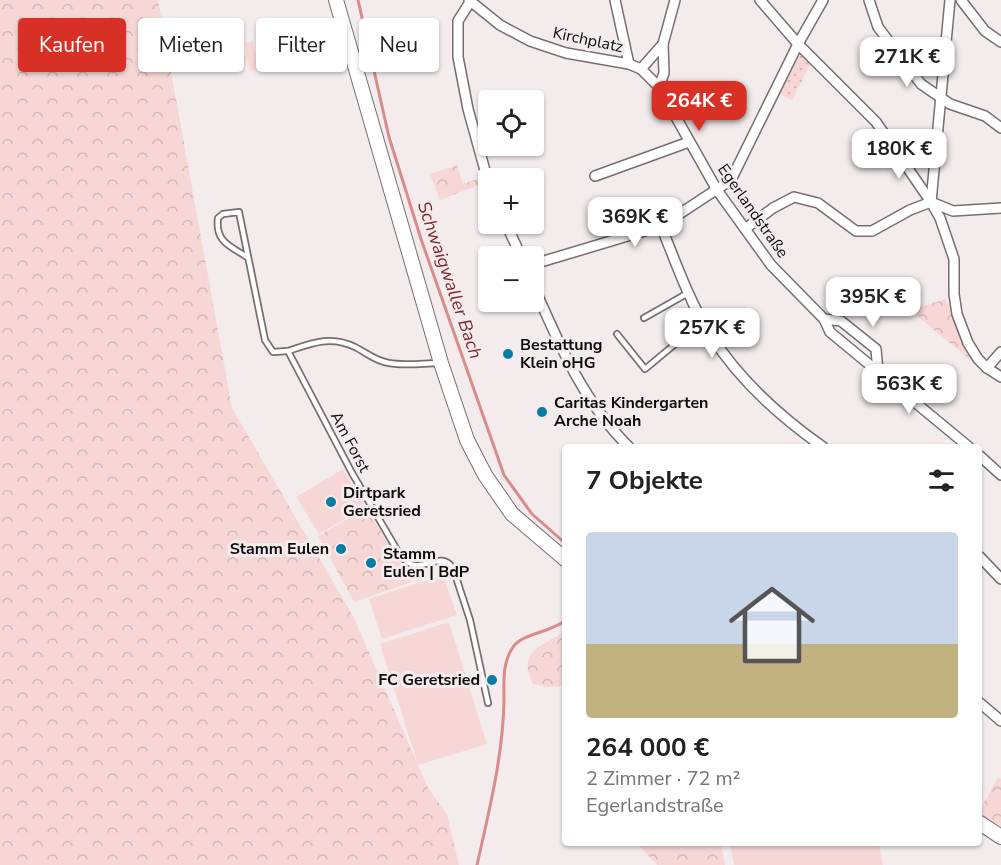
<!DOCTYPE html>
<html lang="de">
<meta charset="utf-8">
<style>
:root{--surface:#fff;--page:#f6f6f6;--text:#222;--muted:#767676;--line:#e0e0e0;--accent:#d93025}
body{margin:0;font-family:"Nunito Sans",sans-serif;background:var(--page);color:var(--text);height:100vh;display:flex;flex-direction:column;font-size:22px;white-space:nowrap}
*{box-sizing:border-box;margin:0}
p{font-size:20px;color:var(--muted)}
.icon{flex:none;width:33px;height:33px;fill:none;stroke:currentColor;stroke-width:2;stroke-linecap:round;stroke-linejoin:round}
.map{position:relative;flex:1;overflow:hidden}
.drawer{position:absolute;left:562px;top:444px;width:420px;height:402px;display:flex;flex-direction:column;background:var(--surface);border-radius:6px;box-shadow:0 2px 4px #0004}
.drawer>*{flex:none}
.banner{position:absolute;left:18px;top:18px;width:454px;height:54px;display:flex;gap:12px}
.fabs{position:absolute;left:478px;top:90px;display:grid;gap:12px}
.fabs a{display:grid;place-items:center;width:66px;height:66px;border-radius:6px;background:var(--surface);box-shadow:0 2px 4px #0004;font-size:30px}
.price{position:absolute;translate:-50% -51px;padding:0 14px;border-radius:12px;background:#fff;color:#222;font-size:20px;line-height:39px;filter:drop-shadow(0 2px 3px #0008)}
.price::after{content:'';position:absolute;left:50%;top:36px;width:18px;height:14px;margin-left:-9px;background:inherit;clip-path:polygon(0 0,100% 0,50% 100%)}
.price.active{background:var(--accent);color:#fff}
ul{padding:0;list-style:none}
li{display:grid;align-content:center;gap:12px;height:318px;padding:0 24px}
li+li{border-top:2px solid var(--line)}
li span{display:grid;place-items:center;height:186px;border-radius:6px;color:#555}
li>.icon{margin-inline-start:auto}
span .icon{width:108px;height:108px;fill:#fffc;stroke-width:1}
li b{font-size:26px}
h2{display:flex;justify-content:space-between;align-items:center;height:72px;padding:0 24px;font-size:26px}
.tag{padding:0 21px;border-radius:6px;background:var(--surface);box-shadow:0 2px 4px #0004;font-size:21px;line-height:54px}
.tag.active{background:var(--accent);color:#fff}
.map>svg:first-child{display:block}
</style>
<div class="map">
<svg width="1001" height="865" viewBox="0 0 1001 865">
<defs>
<pattern id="grass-dots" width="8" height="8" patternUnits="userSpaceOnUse" patternTransform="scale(1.5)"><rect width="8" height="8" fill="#f7d7d6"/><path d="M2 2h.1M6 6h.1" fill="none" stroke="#d3b7b6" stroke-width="1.8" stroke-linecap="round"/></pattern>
<pattern id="forest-crowns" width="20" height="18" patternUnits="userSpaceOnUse" patternTransform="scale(1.5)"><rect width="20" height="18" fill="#f7d7d6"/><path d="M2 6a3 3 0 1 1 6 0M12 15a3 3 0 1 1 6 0" fill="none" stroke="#d3b7b6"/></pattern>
</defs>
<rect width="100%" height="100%" fill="#f4ecec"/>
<path fill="url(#grass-dots)" d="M800 55 812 61 792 100 780 94Z"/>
<g fill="url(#forest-crowns)">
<path d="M0 0H158L232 408 354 618 428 788 447 814 459 865H0Z"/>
<path d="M457 165 463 184 477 179 479 185 440 200 430 174Z"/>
<path d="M946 299 974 363 910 310Z"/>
<path d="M366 508 412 582 354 602 318 536Z"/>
<path d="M565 631V686L548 687 533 684C516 648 544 647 565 631Z"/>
<path d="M998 777 1001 779V830L980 815V810Z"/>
<path d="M638 843H721L725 865H657L640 847Z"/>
</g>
<g fill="#f7d7d6">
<path d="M253 41 258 69 250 71 245 43Z"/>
<circle cx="233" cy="59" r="13"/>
<path d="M343 469 365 507 319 534 296 497Z"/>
<path d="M443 575 457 615 382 639 369 599Z"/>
<path d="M449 622 487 744 418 765 380 644Z"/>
<path d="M730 843H879L883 865H734Z"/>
</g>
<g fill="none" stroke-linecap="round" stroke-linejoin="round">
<g stroke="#d88c8c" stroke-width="3">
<path d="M358 0 389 137 421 239 504 475 532 514 566 544"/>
<path d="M477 865C489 811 503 756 504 701 504 682 502 663 513 647 523 633 550 633 566 620"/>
</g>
<defs>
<g id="lane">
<path d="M247 257C230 246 215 242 218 218L223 214 239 212 265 340 273 352 288 351 352 473 400 555C420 581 438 547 453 568L470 620 488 703"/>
<path d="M644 318 688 293"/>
<path d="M617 334 645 369 703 321"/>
<path d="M288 351C312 343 331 335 355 347 367 353 375 361 389 363 405 366 424 363 440 363"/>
</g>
<g id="street">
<path d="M469 0 500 25 530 41 566 53 629 64 641 69 659 87 717 190 771 265 824 319 830 332 969 447"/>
<path d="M615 0 629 64"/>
<path d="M760 0 798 44 876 122 931 202 940 218 954 259V294L957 314 968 343 978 359 987 368 1001 377"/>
<path d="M869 0 878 27 921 84 950 104 985 116 1001 128"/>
<path d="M961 0 985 31 1001 42"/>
<path d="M470 2 458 21V57L468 109 489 185"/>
<path d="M641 69 663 44"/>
<path d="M659 87 664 73 663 44 675 0"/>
<path d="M595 176 689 142"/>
<path d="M931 202 953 211 1001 208"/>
<path d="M506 224 521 256"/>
<path d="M661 226C676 263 689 301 710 334 739 380 779 416 823 447"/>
<path d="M745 229 773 208 794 197 818 203 856 231H872L910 210 931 202 950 0"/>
<path d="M534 264 661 226 731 180 798 44 823 0"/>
<path d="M534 287C559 344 584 403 629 447"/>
<path d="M824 319 841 321 876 349 878 372"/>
<path d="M987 368 1001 352"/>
<path d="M980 456 1001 475"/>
<path d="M980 557 1001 579"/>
<path d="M980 703 1001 721"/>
</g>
<g id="primary">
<path d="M336 0 441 363 467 440 485 475 512 514 566 560"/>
<path d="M980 823 1001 837"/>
</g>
</defs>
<use href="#lane" stroke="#766f6f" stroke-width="8"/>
<use href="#street" stroke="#766f6f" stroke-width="12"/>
<use href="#primary" stroke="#766f6f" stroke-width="16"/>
<use href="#lane" stroke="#fff" stroke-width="4.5"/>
<use href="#street" stroke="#fff" stroke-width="9"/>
<use href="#primary" stroke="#fff" stroke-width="14"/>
</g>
<g fill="#067ca4" stroke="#f4ecec" stroke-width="2">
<circle cx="508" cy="354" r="6"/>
<circle cx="542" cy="412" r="6"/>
<circle cx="331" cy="502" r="6"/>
<circle cx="341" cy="549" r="6"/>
<circle cx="371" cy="563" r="6"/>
<circle cx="492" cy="680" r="6"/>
</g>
<g text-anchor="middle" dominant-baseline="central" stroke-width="6" stroke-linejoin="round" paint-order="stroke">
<g font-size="16" fill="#0e0b0b" stroke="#f4ecec">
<text transform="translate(588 40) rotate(12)">Kirchplatz</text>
<text transform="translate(753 211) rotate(55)">Egerlandstraße</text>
<text transform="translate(350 442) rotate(62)">Am Forst</text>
</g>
<g font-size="16" font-weight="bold" fill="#0e0b0b" stroke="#f4ecec" text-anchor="start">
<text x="520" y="345">Bestattung<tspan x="520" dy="18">Klein oHG</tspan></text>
<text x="554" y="403">Caritas Kindergarten<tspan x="554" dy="18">Arche Noah</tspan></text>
<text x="343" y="493">Dirtpark<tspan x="343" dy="18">Geretsried</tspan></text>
<text x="329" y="549" text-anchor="end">Stamm Eulen</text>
<text x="383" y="554">Stamm<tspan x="383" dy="18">Eulen | BdP</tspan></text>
<text x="480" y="680" text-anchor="end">FC Geretsried</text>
</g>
<g font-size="18" font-style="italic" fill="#7f252c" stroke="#f4ecec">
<text transform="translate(450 280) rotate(71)">Schwaigwaller Bach</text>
</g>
</g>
</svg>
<div class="fabs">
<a><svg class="icon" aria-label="locate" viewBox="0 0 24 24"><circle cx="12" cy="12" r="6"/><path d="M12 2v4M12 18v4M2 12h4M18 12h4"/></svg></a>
<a>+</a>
<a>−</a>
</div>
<b class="price" style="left:907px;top:88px">271K €</b>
<b class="price active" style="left:699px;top:132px">264K €</b>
<b class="price" style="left:899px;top:180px">180K €</b>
<b class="price" style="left:635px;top:248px">369K €</b>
<b class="price" style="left:873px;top:328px">395K €</b>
<b class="price" style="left:712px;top:359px">257K €</b>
<b class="price" style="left:909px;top:415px">563K €</b>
<div class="banner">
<a class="tag active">Kaufen</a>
<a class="tag">Mieten</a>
<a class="tag">Filter</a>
<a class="tag">Neu</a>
</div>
<section class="drawer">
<h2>7 Objekte<svg class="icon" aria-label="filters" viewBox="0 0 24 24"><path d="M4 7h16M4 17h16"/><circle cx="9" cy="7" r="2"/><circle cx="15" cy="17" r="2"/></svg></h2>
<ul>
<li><span style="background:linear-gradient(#c9d6e8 60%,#c2b280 0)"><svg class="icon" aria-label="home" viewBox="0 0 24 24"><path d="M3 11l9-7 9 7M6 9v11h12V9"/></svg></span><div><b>264 000 €</b><p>2 Zimmer · 72 m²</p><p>Egerlandstraße</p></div></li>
</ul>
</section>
</div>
